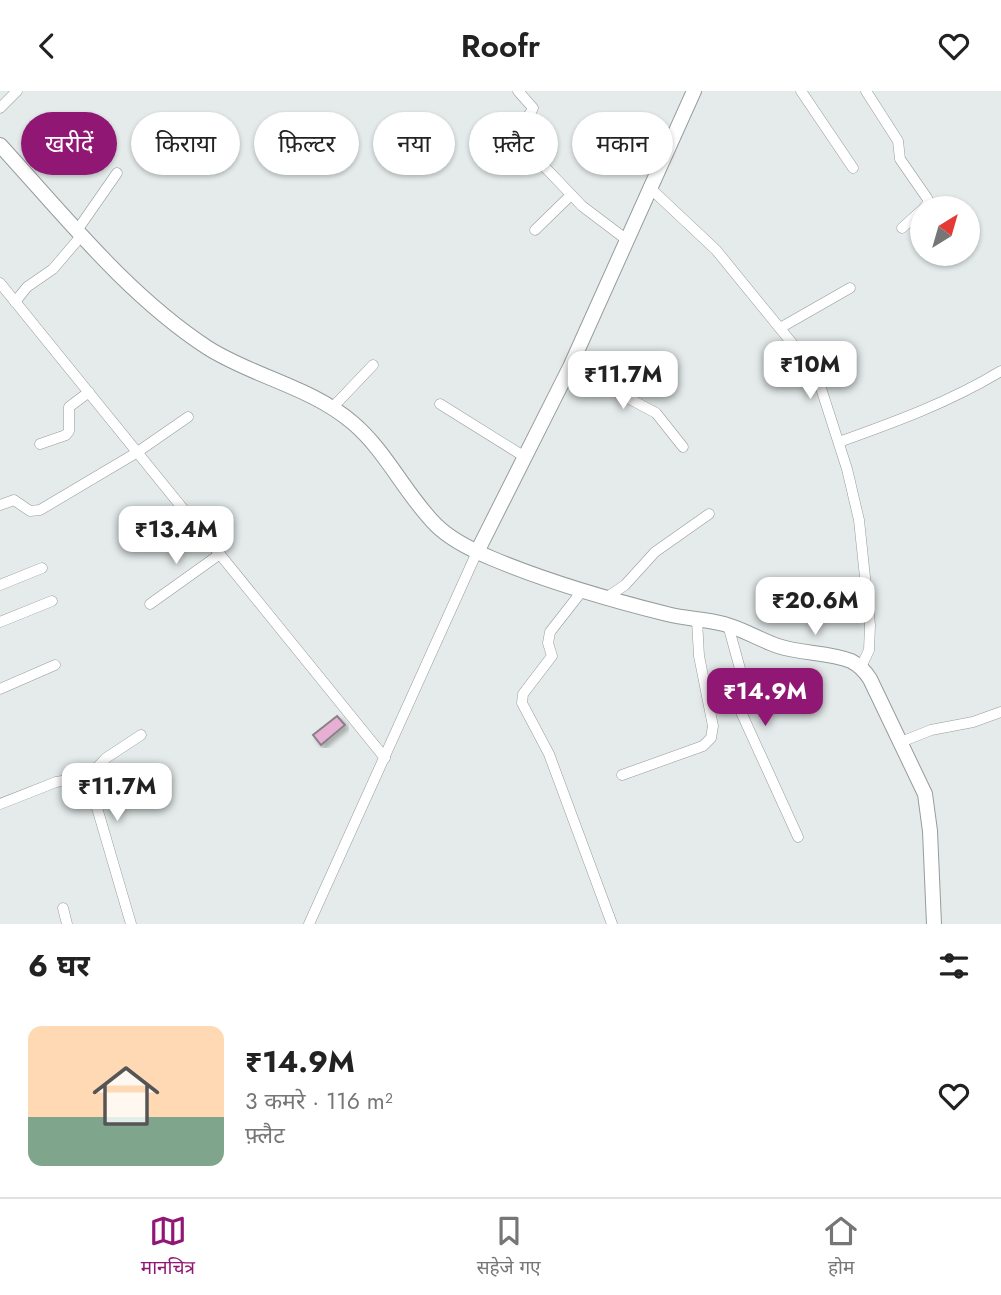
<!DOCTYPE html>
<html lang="hi">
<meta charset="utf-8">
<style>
:root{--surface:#fff;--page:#f2f2f2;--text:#222;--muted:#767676;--line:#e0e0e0;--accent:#911774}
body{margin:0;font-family:Jost,"Noto Sans Devanagari",sans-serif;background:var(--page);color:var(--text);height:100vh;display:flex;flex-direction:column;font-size:26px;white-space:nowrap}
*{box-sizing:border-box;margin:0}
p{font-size:23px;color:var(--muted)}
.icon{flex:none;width:38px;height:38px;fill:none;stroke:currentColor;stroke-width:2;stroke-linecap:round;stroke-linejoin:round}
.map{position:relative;height:833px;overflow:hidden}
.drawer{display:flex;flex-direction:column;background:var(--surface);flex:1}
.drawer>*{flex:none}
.banner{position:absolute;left:21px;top:21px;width:959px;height:63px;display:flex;gap:14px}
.needle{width:46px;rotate:37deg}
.fabs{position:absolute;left:910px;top:105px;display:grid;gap:14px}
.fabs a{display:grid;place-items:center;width:70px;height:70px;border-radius:50%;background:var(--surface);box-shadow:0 2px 5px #0004;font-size:35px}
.price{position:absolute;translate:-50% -60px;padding:0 16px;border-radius:14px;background:#fff;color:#222;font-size:23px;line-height:46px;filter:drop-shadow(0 2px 4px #0008)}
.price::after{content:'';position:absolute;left:50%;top:42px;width:21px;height:16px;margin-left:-10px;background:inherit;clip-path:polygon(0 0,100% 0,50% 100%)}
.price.selected{background:var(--accent);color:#fff}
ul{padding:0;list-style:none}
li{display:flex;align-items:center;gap:21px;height:175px;padding:0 28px}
li span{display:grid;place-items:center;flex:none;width:196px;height:140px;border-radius:14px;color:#555}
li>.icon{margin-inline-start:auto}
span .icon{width:84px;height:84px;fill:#fffc;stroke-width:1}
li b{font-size:30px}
h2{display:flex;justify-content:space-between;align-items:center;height:84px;padding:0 28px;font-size:30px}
.tag{padding:0 24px;border-radius:32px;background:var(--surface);box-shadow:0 2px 5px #0004;font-size:24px;line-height:63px}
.tag.selected{background:var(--accent);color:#fff}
header{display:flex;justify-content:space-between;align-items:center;height:91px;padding:0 28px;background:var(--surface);font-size:32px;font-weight:600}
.dock{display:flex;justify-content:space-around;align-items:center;height:98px;border-top:2px solid var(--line);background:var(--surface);font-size:19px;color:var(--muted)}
.dock a{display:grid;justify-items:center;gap:4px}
.dock .selected{color:var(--accent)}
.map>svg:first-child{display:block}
</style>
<header><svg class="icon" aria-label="back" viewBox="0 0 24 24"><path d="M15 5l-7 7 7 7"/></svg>Roofr<svg class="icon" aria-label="heart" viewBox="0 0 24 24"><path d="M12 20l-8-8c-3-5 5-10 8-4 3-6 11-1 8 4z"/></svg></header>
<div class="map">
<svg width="1001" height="833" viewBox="0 0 1001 833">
<defs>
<filter id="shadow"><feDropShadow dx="3.5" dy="3.5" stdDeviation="2" flood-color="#0004"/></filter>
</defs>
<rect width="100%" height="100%" fill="#e4ebea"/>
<path fill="#e7afd3" stroke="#878285" stroke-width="2" filter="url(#shadow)" d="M337 625 345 634 321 654 313 644Z"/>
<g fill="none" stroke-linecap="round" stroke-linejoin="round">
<defs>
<g id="street">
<path d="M518 0 533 17C528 30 512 35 519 49L582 115 627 149"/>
<path d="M801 0 853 77"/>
<path d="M866 0 898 50 900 68 927 107 929 111 924 117"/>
<path d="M0 17 17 0"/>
<path d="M649 96 716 159 800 262 819 291 847 378 859 429 870 534 869 559 861 576"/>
<path d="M902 137 922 119"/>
<path d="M78 138 117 82"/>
<path d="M535 139 571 104"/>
<path d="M0 192 385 667"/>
<path d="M15 211 27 196 53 178 82 144"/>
<path d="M780 237 850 197"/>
<path d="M570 276 656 322 683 356"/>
<path d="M440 313 525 366"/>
<path d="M333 316 373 274"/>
<path d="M839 351C895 331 950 311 1001 280"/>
<path d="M40 353 66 344 69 340V316L89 301"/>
<path d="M0 414 14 409 30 420 40 419 136 362 188 326"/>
<path d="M0 494 42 477"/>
<path d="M582 500 550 541 548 552 552 565 523 603 522 612 549 663 612 833"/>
<path d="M606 507 625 494 655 461 709 423"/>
<path d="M150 513 220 463"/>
<path d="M0 531 52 510"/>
<path d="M728 534 748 607 741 616V621L798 746"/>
<path d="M0 598 55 574"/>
<path d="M901 651 931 639 973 631 1001 621"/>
<path d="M622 684 703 655 711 647 713 635 699 565 697 529"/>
<path d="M0 713 56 691 88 686"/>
<path d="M63 817 67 833"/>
<path d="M131 833 88 686 106 667 141 644"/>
<path d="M309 833 477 461"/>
</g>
<g id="secondary">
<path d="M0 54C65 125 127 204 208 257 254 286 311 296 353 332 387 361 405 403 436 434 451 449 472 459 491 467 548 491 607 508 667 523 686 528 706 528 724 533 743 538 760 549 778 555 802 563 828 561 851 570 859 574 865 580 870 588L925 703 930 740 934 833"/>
<path d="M477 461 570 276 694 0"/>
</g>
</defs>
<use href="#street" stroke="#959c9b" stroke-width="11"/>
<use href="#secondary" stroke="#959c9b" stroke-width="16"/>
<use href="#street" stroke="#fff" stroke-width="10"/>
<use href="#secondary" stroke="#fff" stroke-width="14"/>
</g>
</svg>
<div class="fabs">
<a><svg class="needle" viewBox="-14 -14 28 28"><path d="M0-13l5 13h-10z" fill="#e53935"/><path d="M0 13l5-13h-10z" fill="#767676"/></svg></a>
</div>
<b class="price" style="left:810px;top:310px">₹10M</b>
<b class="price" style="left:623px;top:320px">₹11.7M</b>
<b class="price" style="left:176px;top:475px">₹13.4M</b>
<b class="price" style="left:815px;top:546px">₹20.6M</b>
<b class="price selected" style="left:765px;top:637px">₹14.9M</b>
<b class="price" style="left:117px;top:732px">₹11.7M</b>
<div class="banner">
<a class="tag selected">खरीदें</a>
<a class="tag">किराया</a>
<a class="tag">फ़िल्टर</a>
<a class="tag">नया</a>
<a class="tag">फ़्लैट</a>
<a class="tag">मकान</a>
</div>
</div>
<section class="drawer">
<h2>6 घर<svg class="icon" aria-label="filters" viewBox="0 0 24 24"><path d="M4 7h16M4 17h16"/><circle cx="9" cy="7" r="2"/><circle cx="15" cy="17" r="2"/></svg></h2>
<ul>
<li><span style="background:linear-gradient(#ffd9b3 65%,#7fa58c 0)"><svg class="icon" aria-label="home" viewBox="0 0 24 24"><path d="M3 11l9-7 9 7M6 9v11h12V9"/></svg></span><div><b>₹14.9M</b><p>3 कमरे · 116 m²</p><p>फ़्लैट</p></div><svg class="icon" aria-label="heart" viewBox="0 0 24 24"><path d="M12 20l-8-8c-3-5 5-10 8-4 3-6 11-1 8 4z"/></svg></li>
</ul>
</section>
<nav class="dock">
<a class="selected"><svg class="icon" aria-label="map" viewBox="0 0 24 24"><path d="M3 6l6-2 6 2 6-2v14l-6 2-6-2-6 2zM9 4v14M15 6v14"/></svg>मानचित्र</a>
<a><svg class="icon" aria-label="saved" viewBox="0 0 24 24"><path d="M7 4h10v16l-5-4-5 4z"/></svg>सहेजे गए</a>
<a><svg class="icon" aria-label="home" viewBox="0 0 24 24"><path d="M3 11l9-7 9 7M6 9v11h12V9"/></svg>होम</a>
</nav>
